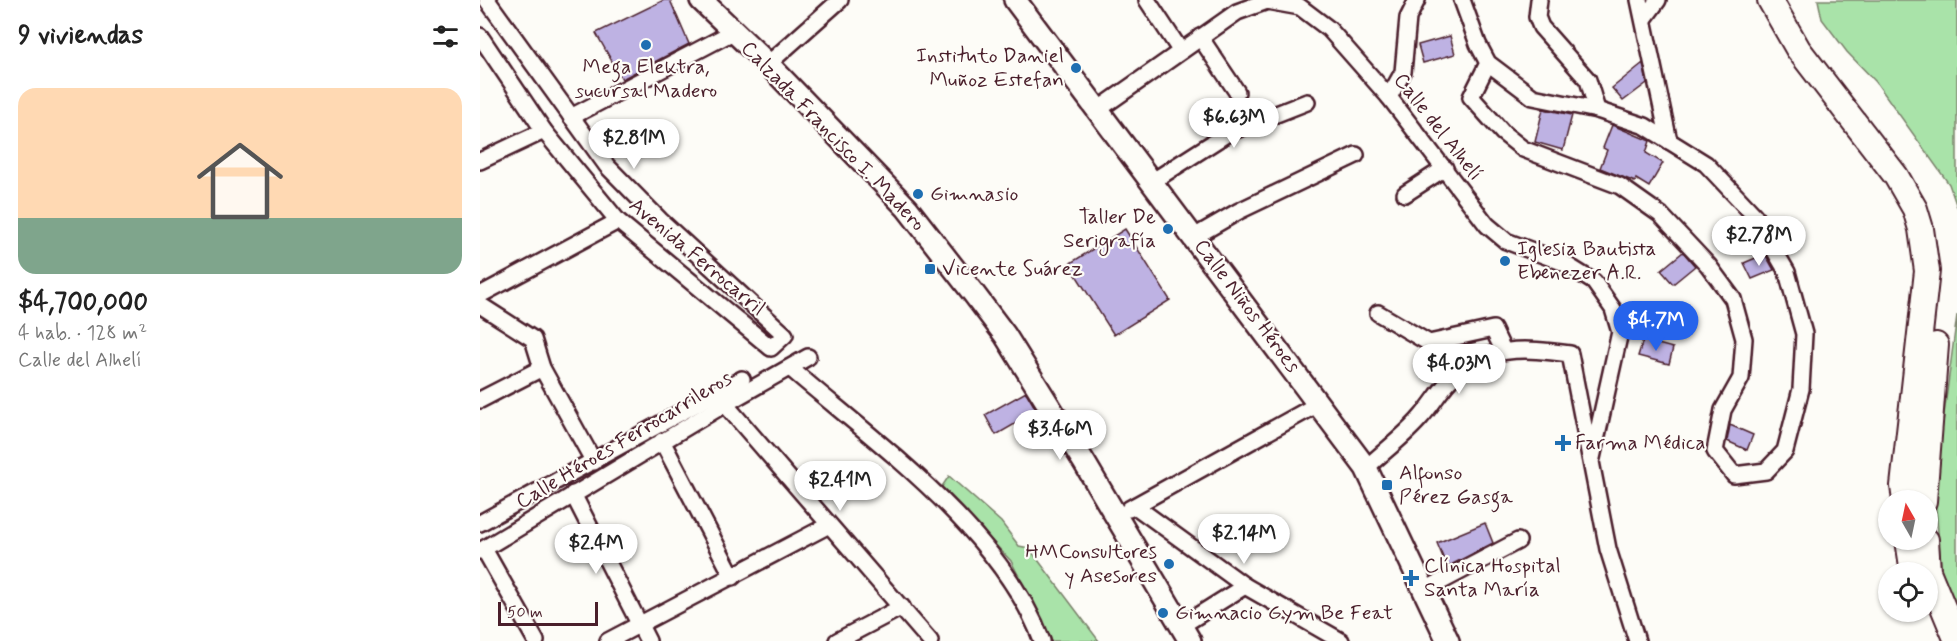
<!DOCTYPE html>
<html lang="es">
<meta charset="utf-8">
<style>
:root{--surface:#fff;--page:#f6f6f6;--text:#222;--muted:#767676;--line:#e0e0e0;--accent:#2563eb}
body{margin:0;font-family:Mynerve,sans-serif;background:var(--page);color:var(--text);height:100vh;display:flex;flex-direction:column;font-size:22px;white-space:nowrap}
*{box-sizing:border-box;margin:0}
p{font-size:20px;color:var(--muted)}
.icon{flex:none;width:33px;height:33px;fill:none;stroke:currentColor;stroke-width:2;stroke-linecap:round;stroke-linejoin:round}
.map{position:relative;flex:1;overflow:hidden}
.sheet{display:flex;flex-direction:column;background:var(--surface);width:480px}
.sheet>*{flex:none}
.needle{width:39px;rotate:351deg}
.controls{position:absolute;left:1398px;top:490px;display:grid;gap:12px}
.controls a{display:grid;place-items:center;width:60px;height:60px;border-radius:50%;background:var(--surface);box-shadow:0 2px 4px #0004;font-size:30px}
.scale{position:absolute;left:18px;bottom:15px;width:100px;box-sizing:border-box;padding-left:6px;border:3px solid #4a1f2b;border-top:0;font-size:16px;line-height:21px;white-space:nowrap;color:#4a1f2b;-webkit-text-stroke:4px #fdfcf7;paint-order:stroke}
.price{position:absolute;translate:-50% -51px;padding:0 14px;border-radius:21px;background:#fff;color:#222;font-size:20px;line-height:39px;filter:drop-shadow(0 2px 3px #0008)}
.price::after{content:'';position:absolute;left:50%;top:36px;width:18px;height:14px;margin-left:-9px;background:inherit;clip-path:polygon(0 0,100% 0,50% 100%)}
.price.on{background:var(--accent);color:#fff}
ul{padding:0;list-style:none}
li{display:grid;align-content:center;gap:12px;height:318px;padding:0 18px}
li+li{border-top:2px solid var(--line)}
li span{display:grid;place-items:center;height:186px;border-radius:18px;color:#555}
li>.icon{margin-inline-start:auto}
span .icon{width:108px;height:108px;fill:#fffc;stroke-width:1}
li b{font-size:26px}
h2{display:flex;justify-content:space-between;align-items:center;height:72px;padding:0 18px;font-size:26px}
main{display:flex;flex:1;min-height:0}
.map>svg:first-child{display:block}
</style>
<main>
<section class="sheet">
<h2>9 viviendas<svg class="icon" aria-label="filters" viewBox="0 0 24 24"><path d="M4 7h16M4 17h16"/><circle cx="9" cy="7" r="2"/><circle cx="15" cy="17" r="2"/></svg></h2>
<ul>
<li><span style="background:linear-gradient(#ffd9b3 70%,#7fa58c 0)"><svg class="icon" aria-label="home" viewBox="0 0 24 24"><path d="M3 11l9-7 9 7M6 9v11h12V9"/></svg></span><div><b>$4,700,000</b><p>4 hab. · 128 m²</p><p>Calle del Alhelí</p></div></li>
</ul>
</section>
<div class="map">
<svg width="1477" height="641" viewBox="0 0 1477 641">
<rect width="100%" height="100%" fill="#fdfcf7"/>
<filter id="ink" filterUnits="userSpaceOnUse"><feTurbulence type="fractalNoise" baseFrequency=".0167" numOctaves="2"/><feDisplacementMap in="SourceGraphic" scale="12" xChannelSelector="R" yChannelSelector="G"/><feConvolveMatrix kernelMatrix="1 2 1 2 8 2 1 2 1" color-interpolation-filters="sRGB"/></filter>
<g filter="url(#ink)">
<g fill="#a9e3a9" stroke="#7a816a" stroke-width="1.5">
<path d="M1338 0H1477V207L1469 184 1396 82 1367 52 1342 19Z"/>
<path d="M1477 315V621L1463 587 1456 509 1462 430Z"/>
<path d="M469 476 521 522 539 546 549 548 619 641H572L531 561 461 488Z"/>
</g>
<g fill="#beb2e3" stroke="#4a1f2b" stroke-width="1.5">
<path d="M184 0H190L209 44 142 79 116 33Z"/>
<path d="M970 36 975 54 943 63 938 45Z"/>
<path d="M1163 63 1167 83 1143 101 1132 88Z"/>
<path d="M1063 109 1092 115 1083 150 1055 142Z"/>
<path d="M1132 125 1170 141 1166 153 1183 163 1169 187 1156 179 1155 182 1120 168 1127 150 1123 148Z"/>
<path d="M645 229 690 300 634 335 589 264Z"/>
<path d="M1203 252 1215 266 1193 284 1181 270Z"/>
<path d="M1285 254 1294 270 1272 279 1264 263Z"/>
<path d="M1163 340 1193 348 1189 364 1158 356Z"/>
<path d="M546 392 557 411 516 435 505 415Z"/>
<path d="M1250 425 1273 435 1267 450 1247 441Z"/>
<path d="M1005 523 1013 543 967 567 957 543Z"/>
</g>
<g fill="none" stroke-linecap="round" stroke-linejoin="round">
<defs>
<g id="street">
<path d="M667 0 700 50"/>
<path d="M982 0 998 44 1008 63 1053 97 1117 110 1165 126 1226 164 1274 215 1307 272 1324 334 1321 389 1305 451 1286 471 1254 475 1235 451 1243 410 1261 378 1264 339 1253 299 1228 265 1181 215 1140 186 1043 149 1023 133 991 97 1008 63"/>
<path d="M1059 0 1057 17 1061 27 1108 80 1117 110"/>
<path d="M1159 0 1189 141"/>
<path d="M1164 19 1178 0"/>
<path d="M0 36 64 131 138 221 291 348 305 335 180 220 127 166 7 0"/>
<path d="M720 37 757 92"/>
<path d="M288 64 360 0"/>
<path d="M909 97 923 72 928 18 937 0"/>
<path d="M619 109 757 12 787 1 820 7 849 29 909 97 1007 225 1026 241 1082 262 1114 282 1133 309 1140 332 1112 458"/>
<path d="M91 117 253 32"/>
<path d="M0 161 64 131"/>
<path d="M673 181 748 133 827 102"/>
<path d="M925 194 965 168"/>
<path d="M714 237 759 211 876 155"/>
<path d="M0 295 138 221"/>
<path d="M0 305 53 339 62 368 114 462"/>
<path d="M898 313 949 343 1013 329 1023 350"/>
<path d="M310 368C397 443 521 531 562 641"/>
<path d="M0 400 62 368"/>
<path d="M245 404 450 641"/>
<path d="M182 441 253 577"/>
<path d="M886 468C904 451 925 436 941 417 951 406 959 392 969 381 1005 344 1044 348 1090 354L1128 549 1157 641"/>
<path d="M93 494 168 641"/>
<path d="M655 506 765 586 861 641"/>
<path d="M649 509 840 403"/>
<path d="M0 523 262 379"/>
<path d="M4 549 56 641"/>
<path d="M0 551 245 404 328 357"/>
<path d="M945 590 1038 541"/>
<path d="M701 626 765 586"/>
<path d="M128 641 349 525"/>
<path d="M357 641 422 607"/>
</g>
<g id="secondary">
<path d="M221 0 288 64 427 208 494 294 525 335 604 462 710 641"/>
<path d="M535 0 886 468 968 641"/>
</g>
<g id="primary">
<path d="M1290 0 1318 49 1416 176 1435 209 1441 229 1447 271 1423 486 1425 501"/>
<path d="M1444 501 1456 345"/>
<path d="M1428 540 1433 573"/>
<path d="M1446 540 1448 571 1477 641"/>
</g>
</defs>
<use href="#street" stroke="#4a1f2b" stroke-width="20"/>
<use href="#secondary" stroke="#4a1f2b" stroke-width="26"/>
<use href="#primary" stroke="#4a1f2b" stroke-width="28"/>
<use href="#street" stroke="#fdfcf7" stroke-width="15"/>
<use href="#secondary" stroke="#fdfcf7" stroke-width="21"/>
<use href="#primary" stroke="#fdfcf7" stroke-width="24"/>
</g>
</g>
<g fill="#1f6fb2" stroke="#fdfcf7" stroke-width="2">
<circle cx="166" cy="45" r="6"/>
<circle cx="596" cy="68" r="6"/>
<circle cx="438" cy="194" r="6"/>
<circle cx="688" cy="229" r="6"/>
<circle cx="1025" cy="261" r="6"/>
<rect x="444" y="263" width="12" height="12" rx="3"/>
<path d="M1080 434h6v6h6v6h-6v6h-6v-6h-6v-6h6z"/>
<rect x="901" y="479" width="12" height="12" rx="3"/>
<circle cx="689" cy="564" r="6"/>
<path d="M928 569h6v6h6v6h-6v6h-6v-6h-6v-6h6z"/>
<circle cx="683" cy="613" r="6"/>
</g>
<g text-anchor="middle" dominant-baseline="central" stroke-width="4.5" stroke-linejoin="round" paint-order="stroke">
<g font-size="21" fill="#4a1f2b" stroke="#fdfcf7" text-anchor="start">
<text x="584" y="56" text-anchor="end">Instituto Daniel<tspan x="584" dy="24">Muñoz Estefan</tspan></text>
<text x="166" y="67" text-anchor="middle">Mega Elektra,<tspan x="166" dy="24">sucursal Madero</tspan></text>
<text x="450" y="194">Gimnasio</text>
<text x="676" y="217" text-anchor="end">Taller De<tspan x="676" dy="24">Serigrafía</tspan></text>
<text x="1037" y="249">Iglesia Bautista<tspan x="1037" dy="24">Ebenezer A.R.</tspan></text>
<text x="462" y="269">Vicente Suárez</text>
<text x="1095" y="443">Farma Médica</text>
<text x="919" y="473">Alfonso<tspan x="919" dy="24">Pérez Gasga</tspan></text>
<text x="677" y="552" text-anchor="end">HMConsultores<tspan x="677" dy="24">y Asesores</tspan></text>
<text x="944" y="566">Clínica Hospital<tspan x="944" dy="24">Santa María</tspan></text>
<text x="695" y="613">Gimnacio Gym Be Feat</text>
</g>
<g font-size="21" fill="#4a1f2b" stroke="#fdfcf7">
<text transform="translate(958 127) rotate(52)">Calle del Alhelí</text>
<text transform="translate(353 136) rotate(46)">Calzada Francisco I. Madero</text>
<text transform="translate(217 257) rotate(40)">Avenida Ferrocarril</text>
<text transform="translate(767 306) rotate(53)">Calle Niños Héroes</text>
<text transform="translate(144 440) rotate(-31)">Calle Héroes Ferrocarrileros</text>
</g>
</g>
</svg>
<div class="controls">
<a><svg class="needle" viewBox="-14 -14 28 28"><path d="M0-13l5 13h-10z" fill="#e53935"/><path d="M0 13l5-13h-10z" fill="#767676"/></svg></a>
<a><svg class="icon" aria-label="locate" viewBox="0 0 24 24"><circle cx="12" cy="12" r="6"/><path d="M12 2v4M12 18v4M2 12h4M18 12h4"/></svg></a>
</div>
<div class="scale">50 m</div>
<b class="price" style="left:754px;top:149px">$6.63M</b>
<b class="price" style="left:154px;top:170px">$2.81M</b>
<b class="price" style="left:1279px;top:267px">$2.78M</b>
<b class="price on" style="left:1176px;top:352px">$4.7M</b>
<b class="price" style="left:979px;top:395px">$4.03M</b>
<b class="price" style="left:580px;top:461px">$3.46M</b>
<b class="price" style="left:360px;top:512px">$2.41M</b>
<b class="price" style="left:764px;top:565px">$2.14M</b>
<b class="price" style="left:116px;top:575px">$2.4M</b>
</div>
</main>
